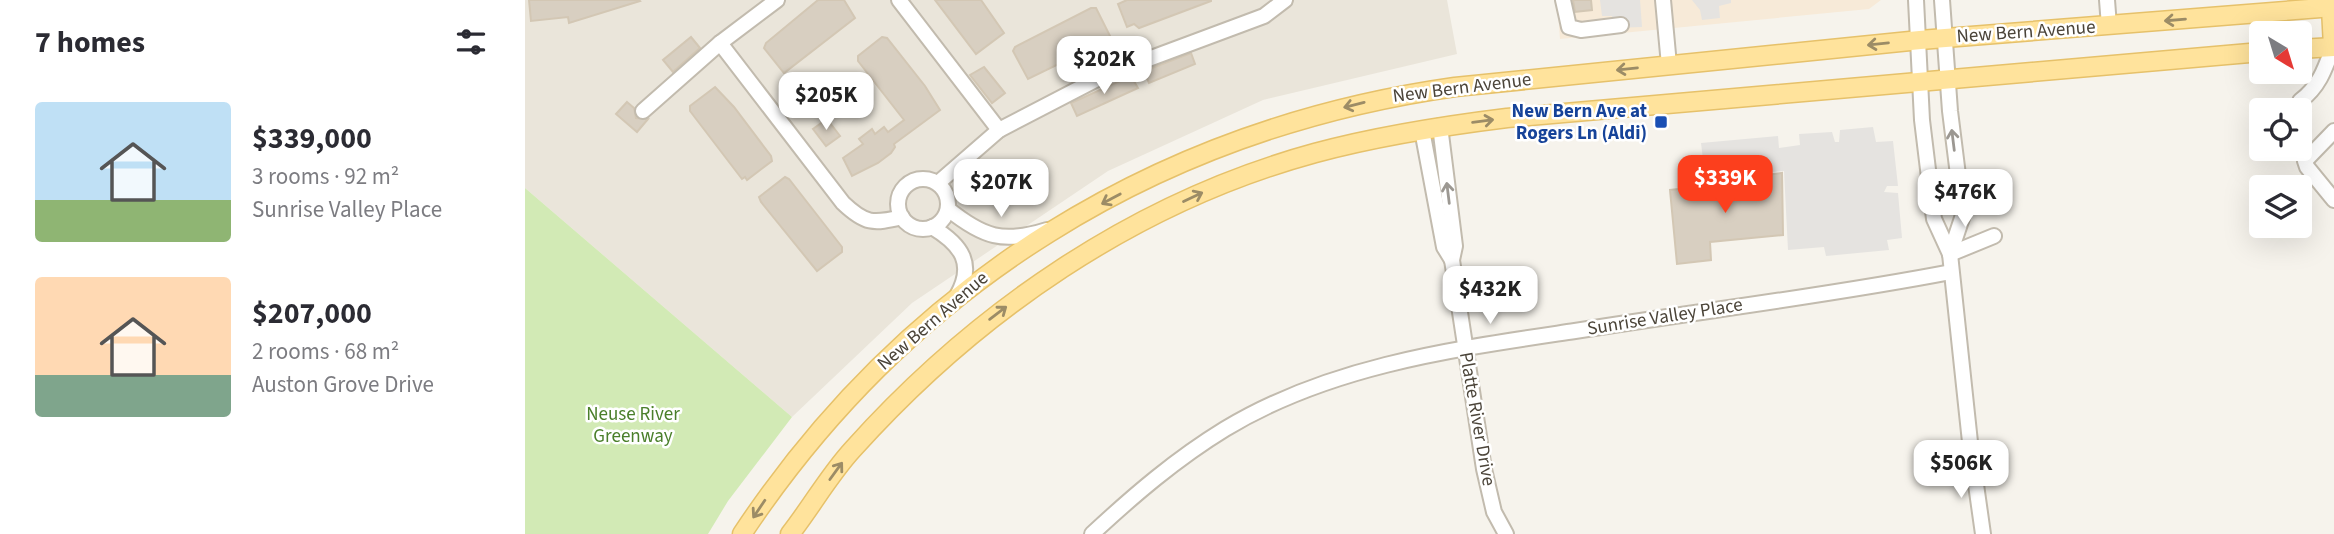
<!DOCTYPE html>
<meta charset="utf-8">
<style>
:root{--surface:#fff;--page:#f2f2f3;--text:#2b2b33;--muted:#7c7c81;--accent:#fc3f1d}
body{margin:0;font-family:"Source Sans 3",sans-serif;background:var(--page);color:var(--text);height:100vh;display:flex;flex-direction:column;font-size:26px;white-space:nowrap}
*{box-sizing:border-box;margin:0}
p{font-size:23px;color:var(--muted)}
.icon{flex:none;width:38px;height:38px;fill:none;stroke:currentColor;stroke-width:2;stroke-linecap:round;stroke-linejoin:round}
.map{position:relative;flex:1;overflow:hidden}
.side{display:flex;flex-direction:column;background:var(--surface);width:525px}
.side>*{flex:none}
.needle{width:46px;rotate:142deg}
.buttons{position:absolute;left:1724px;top:21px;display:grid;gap:14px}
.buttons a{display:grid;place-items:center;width:63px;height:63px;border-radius:7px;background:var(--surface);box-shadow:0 7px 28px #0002;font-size:35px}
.price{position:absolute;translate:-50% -60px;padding:0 16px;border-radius:14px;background:#fff;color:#222;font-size:23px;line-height:46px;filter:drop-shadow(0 2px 4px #0008)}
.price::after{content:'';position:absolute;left:50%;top:42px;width:21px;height:16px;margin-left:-10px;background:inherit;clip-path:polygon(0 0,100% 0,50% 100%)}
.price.selected{background:var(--accent);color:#fff}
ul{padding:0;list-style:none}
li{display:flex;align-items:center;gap:21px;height:175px;padding:0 35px}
li span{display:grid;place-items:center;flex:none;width:196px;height:140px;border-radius:7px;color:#555}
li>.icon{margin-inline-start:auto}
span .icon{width:84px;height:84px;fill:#fffc;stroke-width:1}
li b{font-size:30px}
h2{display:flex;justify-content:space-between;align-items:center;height:84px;padding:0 35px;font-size:30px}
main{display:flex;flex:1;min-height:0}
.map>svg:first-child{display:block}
</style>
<main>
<section class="side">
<h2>7 homes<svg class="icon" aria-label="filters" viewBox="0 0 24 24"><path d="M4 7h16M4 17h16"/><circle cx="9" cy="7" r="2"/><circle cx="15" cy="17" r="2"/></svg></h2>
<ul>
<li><span style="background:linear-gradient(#bfe0f5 70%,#8fb573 0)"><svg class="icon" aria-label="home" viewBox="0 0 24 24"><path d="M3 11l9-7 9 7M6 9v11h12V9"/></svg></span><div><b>$339,000</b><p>3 rooms · 92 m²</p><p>Sunrise Valley Place</p></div></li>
<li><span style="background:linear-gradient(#ffd9b3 70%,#7fa58c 0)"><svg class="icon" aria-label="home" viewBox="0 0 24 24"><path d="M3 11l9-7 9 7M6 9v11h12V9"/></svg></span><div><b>$207,000</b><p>2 rooms · 68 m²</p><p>Auston Grove Drive</p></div></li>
</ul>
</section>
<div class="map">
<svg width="1809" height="534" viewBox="0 0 1809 534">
<rect width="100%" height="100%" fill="#f6f3ec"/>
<path fill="#eae5da" d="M0 0H922L932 54 738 100 583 171 387 303 267 417 0 188Z"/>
<path fill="#f7ead8" d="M1032 0H1356L1344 9 1035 39Z"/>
<path fill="#d2eab5" d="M0 188 267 417 203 501 183 534H0Z"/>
<g fill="#e5e3e0">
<path d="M1075 0H1115L1117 27 1088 28 1087 16H1077Z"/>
<path d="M1167 0H1206V3L1194 6 1195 18 1177 20 1175 10Z"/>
<path d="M1348 127 1351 142 1368 141 1373 186H1362L1359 192 1373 193 1377 238 1362 240 1364 250 1301 256 1299 247 1263 250 1259 171 1223 174 1218 180 1181 183 1176 143 1253 136 1254 148 1275 145 1274 134 1307 132 1310 142H1314L1315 130Z"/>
</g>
<g fill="#d8cfc1" stroke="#d3c7b4" stroke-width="2">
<path d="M4 0H114L115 1 44 23 43 17 6 21Z"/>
<path d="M293 0H319L330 18 259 73 239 48 241 43Z"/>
<path d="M410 0H456L479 33 451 54Z"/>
<path d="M602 0H686V1L614 28 609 24 602 27 593 4Z"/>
<path d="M1048 0H1066L1067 10 1050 12Z"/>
<path d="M566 8H571L585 36 583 40 503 79 488 51 490 47Z"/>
<path d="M166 37 175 48 148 72 138 60Z"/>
<path d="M357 37 362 38 400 86 415 110 369 144 370 147 366 153 353 163 327 176 318 158 338 144 334 139 347 129 350 134 359 127 363 132 379 120 333 61V56Z"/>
<path d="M666 53 670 64 624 83 619 71Z"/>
<path d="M459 67 480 93 467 103 445 75Z"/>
<path d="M606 76 613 88 552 116 546 103Z"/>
<path d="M190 87 209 107 246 156 247 161 222 180 220 177 217 179 165 111V106Z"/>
<path d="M102 102 109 108 111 118 123 119 112 132 91 114Z"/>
<path d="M302 119 315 136 301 146 288 129Z"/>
<path d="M1257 173 1258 235 1185 242 1186 260 1152 264 1145 190 1225 182V177Z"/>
<path d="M260 177 264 179 317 247V252L292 271 236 202 234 197Z"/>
</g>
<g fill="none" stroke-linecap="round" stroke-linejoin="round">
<defs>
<g id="minor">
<path d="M374 0 474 130"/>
<path d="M1038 0 1044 27 1056 30 1096 25"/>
<path d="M1138 0 1144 65"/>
<path d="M1391 0 1397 120 1409 219 1425 254 1445 442 1458 534"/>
<path d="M1417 0 1425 111 1438 215 1425 254"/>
<path d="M1582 0 1584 26"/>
<path d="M195 43 318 203C340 224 348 224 377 217"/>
<path d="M1775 101C1794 87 1800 69 1808 47"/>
<path d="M118 111 195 43 252 0"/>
<path d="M915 126 930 246 927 260 959 469 969 512 981 534"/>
<path d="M897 130 919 247 927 260"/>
<path d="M1809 131 1780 161 1782 167 1809 200"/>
<circle cx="398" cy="204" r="25"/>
<path d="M413 183 474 130 578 76 739 16 760 0"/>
<path d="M423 209C458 237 478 244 522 230"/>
<path d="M407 227C437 245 450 264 432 296"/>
<path d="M1425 254 1469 236"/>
<path d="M567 534C609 495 651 459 700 429 806 365 930 349 1050 331 1175 311 1302 296 1426 272"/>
</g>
<g id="major">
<path d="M1806 8 1808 47"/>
<path d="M1774 49 1809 47"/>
<path d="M217 534C383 284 633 129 930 87L1395 40 1809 7"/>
<path d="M265 534C287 506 304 475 328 449 451 312 610 202 790 153 853 136 917 126 982 118L1736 52"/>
</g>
</defs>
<use href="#minor" stroke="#c2bbae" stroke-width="18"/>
<use href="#major" stroke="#e6c16a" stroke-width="21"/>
<use href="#minor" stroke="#fff" stroke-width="14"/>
<use href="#major" stroke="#ffe39c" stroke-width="18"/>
</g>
<defs><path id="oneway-shaft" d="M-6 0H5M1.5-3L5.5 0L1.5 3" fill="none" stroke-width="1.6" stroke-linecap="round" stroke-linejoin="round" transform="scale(1.75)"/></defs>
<g stroke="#9c8c66">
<use href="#oneway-shaft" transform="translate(1650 20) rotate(175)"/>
<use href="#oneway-shaft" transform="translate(1353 44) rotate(174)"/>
<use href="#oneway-shaft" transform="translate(1102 69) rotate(174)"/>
<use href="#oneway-shaft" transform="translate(829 105) rotate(166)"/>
<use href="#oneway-shaft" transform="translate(958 121) rotate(-7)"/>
<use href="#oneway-shaft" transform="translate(668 197) rotate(-25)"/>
<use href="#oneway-shaft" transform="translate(586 199) rotate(152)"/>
<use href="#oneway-shaft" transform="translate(473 313) rotate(-37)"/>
<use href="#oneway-shaft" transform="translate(311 471) rotate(-54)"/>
<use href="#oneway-shaft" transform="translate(234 509) rotate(124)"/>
</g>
<g stroke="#9c9892">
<use href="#oneway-shaft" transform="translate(1428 140) rotate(-97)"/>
<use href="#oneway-shaft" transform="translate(923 193) rotate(-97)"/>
</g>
<rect fill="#1a4fb4" stroke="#fff" stroke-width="2.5" x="1129" y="115" width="14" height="14" rx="3.5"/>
<g text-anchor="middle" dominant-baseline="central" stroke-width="5" stroke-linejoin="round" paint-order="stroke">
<g font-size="19" fill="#4b4439" stroke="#fff">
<text transform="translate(1501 32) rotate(-4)">New Bern Avenue</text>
<text transform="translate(937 88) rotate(-7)">New Bern Avenue</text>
<text transform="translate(1140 317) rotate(-9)">Sunrise Valley Place</text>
<text transform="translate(408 321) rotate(-41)">New Bern Avenue</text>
<text transform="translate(952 419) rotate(80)">Platte River Drive</text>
</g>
<g font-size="19" font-weight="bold" fill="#164399" stroke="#fff" text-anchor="end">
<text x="1122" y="111">New Bern Ave at<tspan x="1122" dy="22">Rogers Ln (Aldi)</tspan></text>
</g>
<g font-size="19" fill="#4a7f2a" stroke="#fff">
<text x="108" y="414">Neuse River<tspan x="108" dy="22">Greenway</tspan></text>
</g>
</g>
</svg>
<div class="buttons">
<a><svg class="needle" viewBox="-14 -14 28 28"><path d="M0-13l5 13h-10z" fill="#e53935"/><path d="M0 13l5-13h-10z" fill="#7c7c81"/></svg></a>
<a><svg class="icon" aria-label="locate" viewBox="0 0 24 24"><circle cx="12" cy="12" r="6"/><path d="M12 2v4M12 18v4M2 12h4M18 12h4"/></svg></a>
<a><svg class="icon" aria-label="layers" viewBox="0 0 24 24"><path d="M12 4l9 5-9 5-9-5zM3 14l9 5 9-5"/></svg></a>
</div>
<b class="price" style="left:579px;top:96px">$202K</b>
<b class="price" style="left:301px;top:132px">$205K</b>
<b class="price selected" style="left:1200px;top:215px">$339K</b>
<b class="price" style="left:476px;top:219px">$207K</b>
<b class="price" style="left:1440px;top:229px">$476K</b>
<b class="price" style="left:965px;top:326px">$432K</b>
<b class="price" style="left:1436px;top:500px">$506K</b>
</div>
</main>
